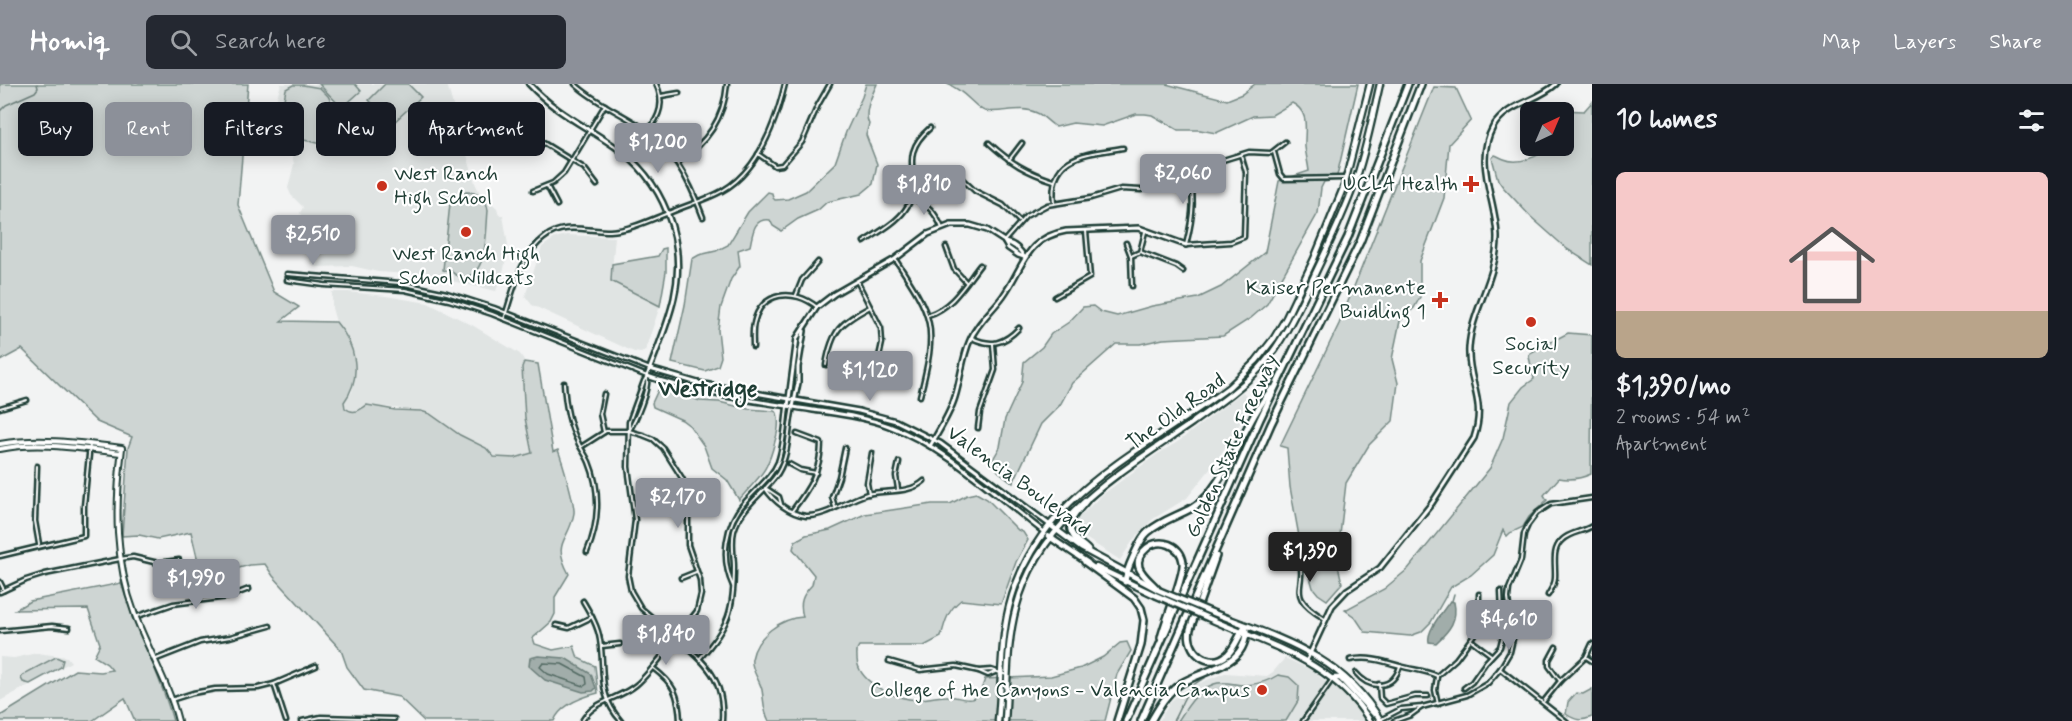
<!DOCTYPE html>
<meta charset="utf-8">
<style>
:root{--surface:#171b24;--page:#242831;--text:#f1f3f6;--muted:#9ea1a6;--line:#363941;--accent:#8c9099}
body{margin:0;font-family:Mynerve,sans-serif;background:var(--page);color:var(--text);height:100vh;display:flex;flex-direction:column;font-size:22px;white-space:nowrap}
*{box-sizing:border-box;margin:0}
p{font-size:20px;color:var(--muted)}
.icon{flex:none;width:33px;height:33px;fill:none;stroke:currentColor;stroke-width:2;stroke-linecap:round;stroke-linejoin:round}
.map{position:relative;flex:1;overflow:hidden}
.panel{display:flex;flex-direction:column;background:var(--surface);width:480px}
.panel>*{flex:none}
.banner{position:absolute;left:18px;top:18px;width:570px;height:54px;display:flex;gap:12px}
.needle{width:39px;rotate:44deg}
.tools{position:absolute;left:1520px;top:18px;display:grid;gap:12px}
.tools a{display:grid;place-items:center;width:54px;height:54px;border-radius:9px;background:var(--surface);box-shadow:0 3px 15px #0003;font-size:30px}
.price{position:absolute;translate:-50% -51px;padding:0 14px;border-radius:6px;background:var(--accent);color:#fff;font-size:20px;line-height:39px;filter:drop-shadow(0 2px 3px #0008)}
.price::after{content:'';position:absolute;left:50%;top:36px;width:18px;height:14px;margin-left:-9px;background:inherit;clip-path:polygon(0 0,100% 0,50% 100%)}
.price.on{background:#222;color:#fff}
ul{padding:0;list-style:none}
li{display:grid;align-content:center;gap:12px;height:318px;padding:0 24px}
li+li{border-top:2px solid var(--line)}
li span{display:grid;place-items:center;height:186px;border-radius:9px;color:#555}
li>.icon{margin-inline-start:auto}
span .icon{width:108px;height:108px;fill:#fffc;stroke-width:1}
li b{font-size:26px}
h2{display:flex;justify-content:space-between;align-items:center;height:72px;padding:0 24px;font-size:26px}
.chip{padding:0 21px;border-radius:9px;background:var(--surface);box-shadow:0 3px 15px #0003;font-size:21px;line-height:54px}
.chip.on{background:var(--accent);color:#fff}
header{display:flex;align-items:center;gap:36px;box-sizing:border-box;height:84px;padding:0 30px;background:var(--accent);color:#fff}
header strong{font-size:28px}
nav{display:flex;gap:33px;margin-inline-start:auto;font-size:21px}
.search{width:420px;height:54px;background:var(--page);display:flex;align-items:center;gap:15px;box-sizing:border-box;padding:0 21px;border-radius:9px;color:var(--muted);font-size:22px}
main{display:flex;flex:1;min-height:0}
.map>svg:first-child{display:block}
</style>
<header>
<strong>Homiq</strong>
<div class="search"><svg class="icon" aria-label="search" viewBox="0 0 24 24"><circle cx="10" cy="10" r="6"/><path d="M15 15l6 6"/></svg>Search here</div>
<nav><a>Map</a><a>Layers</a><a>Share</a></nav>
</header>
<main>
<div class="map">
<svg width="1592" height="637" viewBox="0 0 1592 637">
<rect width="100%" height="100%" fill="#f2f3f3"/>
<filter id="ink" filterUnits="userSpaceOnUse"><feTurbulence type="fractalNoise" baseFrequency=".0167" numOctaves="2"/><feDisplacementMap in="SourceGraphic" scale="12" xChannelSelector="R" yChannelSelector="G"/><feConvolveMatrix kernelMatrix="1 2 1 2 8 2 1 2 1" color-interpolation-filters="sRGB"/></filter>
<g filter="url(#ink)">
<g fill="#e0e4e3">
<path d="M281 0H447L475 99 480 109 497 124 499 131H503L508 161 504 185 496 207 425 191 378 188 352 182 314 183 310 177 314 161 312 155 300 129 303 123 291 111 288 104 294 80 291 65 283 56 272 52 275 39 270 25 275 20Z"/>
<path d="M566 151 615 153 611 197 660 222 645 267 641 269 634 268 532 221 525 212 542 163 555 154Z"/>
<path d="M332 208H348L386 212 428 219 472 241 520 270 524 276 522 283 525 334 532 369 515 374 494 373 486 364 460 351 454 346 421 327 384 323 356 328 347 326 344 318 352 308 353 301 352 262 345 249 336 238 332 224Z"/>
<path d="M1243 308 1249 316 1251 322 1215 379 1187 414 1153 435 1134 455 1120 476 1079 450 1075 441 1077 435 1102 411 1156 371 1179 357Z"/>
<path d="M37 569 67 573 71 578 0 617V573L14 574Z"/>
<path d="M1285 574 1313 587 1331 602H1335L1354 622 1366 637H1159L1171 617 1187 604 1225 589 1267 592 1273 588Z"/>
</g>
<g fill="#ced5d3" stroke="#768984" stroke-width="1.5">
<path d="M0 0H248L238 121 274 208 299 223 281 237 336 238C356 261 363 292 344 318L345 324C354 331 359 326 367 321L395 326 421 327 430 330 460 351 486 364 494 373 515 374 532 369 525 334 522 283 524 278 538 280 553 368 558 366C562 376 575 420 574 429 569 459 551 456 569 490L555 513V530L551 538 533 554 535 560 553 566 574 562 578 574 595 582 598 609C582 613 561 620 554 637H424L399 613 364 606 347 583 341 566 273 492 265 480 250 481 202 494 191 448 158 455 139 451 122 452 128 364 132 353 97 338 22 265 0 277Z"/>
<path d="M319 0H355L361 7 342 24Z"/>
<path d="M385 0H408L421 13 392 40 369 16Z"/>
<path d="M866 0H877C872 11 863 29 869 40L866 51 877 80 873 100 861 110 827 118 818 126 798 135 781 147 773 142 770 136C753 134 753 149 750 162L738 166 740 182 731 195 721 223 718 246 721 273 718 282 705 287 672 279 685 221 692 175 699 171 716 167 728 161 748 128 768 108 772 109 773 114 775 116 788 115 806 107 835 79 846 48 862 13Z"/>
<path d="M947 0H1166L1227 16 1242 10 1255 0H1358L1336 96 1324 98 1321 104 1318 129 1267 220 1251 234 1223 252 1163 255 1140 260H1116L1072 299 1060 321 1041 340 1013 399 998 387 992 377 1000 363 1005 335 1022 298 1024 278 1042 263 1051 250 1069 238 1083 223 1093 222 1101 228 1117 232 1152 222 1198 214 1221 203 1265 168 1279 97 1309 87C1308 79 1306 71 1305 63 1304 48 1311 28 1292 19L1272 31 1253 32 1216 49 1200 46H1178L1152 31 1145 30H1136L1102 42 1073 39 1056 43C1049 39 1044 32 1037 29 1020 21 1002 30 985 27 976 25 964 5 947 0Z"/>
<path d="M303 1 320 4 328 12 335 25 336 34 322 60 281 51 278 46 286 5 293 1Z"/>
<path d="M1434 3 1456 4 1471 36 1449 60 1444 114 1420 177V213L1414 224 1400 237 1392 275 1398 299 1393 337 1369 361 1346 399 1337 477 1342 499 1327 516 1318 510 1313 504 1300 458 1290 403 1287 364 1280 362 1339 240Z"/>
<path d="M1592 18V181L1567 165 1531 133 1503 103 1498 96 1492 74 1495 71C1498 72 1501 74 1504 75 1518 81 1540 73 1549 62H1563V28H1557L1561 26 1584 27Z"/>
<path d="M466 108C479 108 487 115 488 127 486 145 488 192 464 193 457 193 452 189 448 184L447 187 443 186 451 110 456 111V113Z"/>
<path d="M666 164V188L660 222 611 197 612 180 658 172 662 165Z"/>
<path d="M1568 249 1592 251 1591 390C1580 395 1570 396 1559 394L1544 411 1547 416 1529 433 1523 443 1510 449 1507 452 1503 446 1493 471 1471 491 1451 503 1431 538 1421 548 1410 552 1365 548 1355 533 1345 526 1384 505 1408 485 1490 384 1503 354 1511 318 1523 303 1534 295 1529 273 1530 269Z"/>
<path d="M658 306 675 307 700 317 719 318 748 325 774 327 777 329C780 339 778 348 775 357 767 390 760 391 739 416L727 396 712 384 704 362 690 342 682 336 653 323 652 319Z"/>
<path d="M976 409 987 415 1018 446 1023 448 1028 456 1016 478 1001 520 961 516C948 526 945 537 941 553L924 562H859C856 566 857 569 857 575 858 597 889 612 909 615 922 617 933 612 946 612 956 611 969 620 977 612 981 608 983 600 985 595L1051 592 1081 584 1103 573 1120 559 1127 558 1131 567 1117 590 1105 637H769C763 626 764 617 762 606 760 596 750 585 752 575 756 552 781 534 803 533 799 519 802 511 812 501L814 491 793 465 795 457 806 451 830 446 865 430 932 420H950L967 411Z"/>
<path d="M121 499C136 546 160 589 173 637H135L125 614 92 637H0V632L75 586 101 588 112 586 107 580 94 572 100 560 88 525 15 526 30 517Z"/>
<path d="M56 573 63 576 61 583 30 600 23 598 21 594 24 590Z"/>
<path d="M1278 591 1289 593 1299 602 1298 617 1286 637H1178C1187 623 1197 606 1214 600 1225 596 1236 602 1247 601 1257 600 1269 597 1278 591Z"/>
<path d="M1592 605V633C1582 637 1576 637 1566 630L1568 618 1576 609 1583 610Z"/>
</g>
<g fill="#a1adaa" stroke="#6d807b" stroke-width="1.5">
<path d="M1450 517 1454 518C1458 536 1450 546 1436 559L1429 558C1426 547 1444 526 1450 517Z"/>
<path d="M538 572 565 574 591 590 596 604 593 607 583 608 545 596 529 582 530 574Z"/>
</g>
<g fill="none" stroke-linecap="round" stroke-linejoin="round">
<path stroke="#536a63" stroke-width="1.5" d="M543 579 562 580 586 593 587 600 584 602 548 590 540 583Z"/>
<g stroke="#6d807b" stroke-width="1.5">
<path d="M0 27 6 21 35 8 38 4 37 0"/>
<path d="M1452 517 1454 510"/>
<path d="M1173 637C1183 620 1185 602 1205 594"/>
</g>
<defs>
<g id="minor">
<path d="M575 0C593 17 617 27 637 40 672 62 689 95 703 133"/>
<path d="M661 12 679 9"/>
<path d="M648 47C660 32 665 18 656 0"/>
<path d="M529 50 584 84 597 101"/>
<path d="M989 59C1011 79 1026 88 1054 97"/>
<path d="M1274 68 1280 90 1284 95 1346 94"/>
<path d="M758 70 775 82 782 81 802 58 818 21 830 0"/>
<path d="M1009 76 1022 59"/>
<path d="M1223 76 1249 68 1271 69 1285 58"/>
<path d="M678 78C707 59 724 35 727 0"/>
<path d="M1185 80C1197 107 1193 133 1186 161L1231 158 1244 153 1246 88 1241 71"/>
<path d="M960 93 975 107 1003 121 1019 137"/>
<path d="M547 102 557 121"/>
<path d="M533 107 553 99 564 89 605 21"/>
<path d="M912 114C928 120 935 128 942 144"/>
<path d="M1054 119C1048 70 1087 70 1123 64"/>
<path d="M1004 157 1026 132 1047 121 1091 114 1121 105 1141 106"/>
<path d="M864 158C877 149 896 139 905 126 928 94 893 76 930 44"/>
<path d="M1126 159 1131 172 1140 168 1145 148"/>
<path d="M946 163 954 185 966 198"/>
<path d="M1140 168 1176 182 1183 187"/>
<path d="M1131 172 1132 202"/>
<path d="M895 175C934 234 938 242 920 312"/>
<path d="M287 190 400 199 447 209 494 224 650 285"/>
<path d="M287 196 324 201 405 206 449 216 492 230 647 292"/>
<path d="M857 197 881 244 882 259 875 291"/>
<path d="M796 211 802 196 818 178"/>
<path d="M1055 213 1090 193 1086 147"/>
<path d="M928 231C952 224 965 200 980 181"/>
<path d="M504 235C513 208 520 172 544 154 563 138 587 147 610 147 631 146 652 135 671 128 687 121 706 116 722 107 758 87 776 38 785 0"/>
<path d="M972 254C991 263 1004 260 1019 244"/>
<path d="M753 263C753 255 752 247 754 239 761 207 794 204 817 223"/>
<path d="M826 281C832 246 840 239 870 223"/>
<path d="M564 299C565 318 569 341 578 358 581 365 586 371 589 378 601 407 599 440 587 468"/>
<path d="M604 310 600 330 604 348"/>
<path d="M0 324 27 316"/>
<path d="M978 344 980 328 995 286 993 260"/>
<path d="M629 347C636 336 649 306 647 294"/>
<path d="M581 363 606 347H629L643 351 653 355 663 364 682 394 687 406 688 418V461L700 496 701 510 697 527 676 554 641 524 631 507 628 492 635 436 628 383 629 338 644 297 647 292"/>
<path d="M789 380 800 386 816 389"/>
<path d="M37 382 35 437 39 460"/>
<path d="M765 404C773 417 790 430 806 432 826 433 847 416 867 410 884 406 910 410 924 397"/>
<path d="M767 405 779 413 781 420"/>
<path d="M898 405 896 392 899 378"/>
<path d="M869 410 867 399 872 369"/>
<path d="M688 418H710"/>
<path d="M835 423 832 413 839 393 845 364"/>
<path d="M792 427C808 406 821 387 821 359L797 350"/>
<path d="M1296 468C1313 503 1279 508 1325 535"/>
<path d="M0 472 84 452V422L90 360"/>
<path d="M681 494 696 488"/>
<path d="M0 498 4 506"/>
<path d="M733 502C720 474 725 439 746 417 757 404 772 393 778 378 784 361 785 340 787 323"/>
<path d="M0 508 26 496 45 490 120 475 133 473 158 479 179 476"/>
<path d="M1548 511C1551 506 1555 500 1555 494 1556 481 1551 466 1562 456 1570 448 1583 448 1592 442"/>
<path d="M583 517C590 529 598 542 600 556 605 586 597 611 621 637"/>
<path d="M135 533 173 520 228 513 249 505"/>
<path d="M556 541 569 544 592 533"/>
<path d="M0 547 52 542 69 544"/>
<path d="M1471 556 1491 571"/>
<path d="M602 562 620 560"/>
<path d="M1556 563 1549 576V582L1560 597"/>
<path d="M1586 573 1592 577"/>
<path d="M700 574C729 542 734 526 734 483 734 471 731 459 734 447 741 422 764 410 778 389 790 369 788 345 793 323"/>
<path d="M154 576 200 558 230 553 270 542"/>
<path d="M1350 576C1368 572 1383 577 1400 582 1413 586 1425 586 1437 592"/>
<path d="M889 577 920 586 956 582 979 587 988 591 995 588"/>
<path d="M653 584C674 600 679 610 680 637"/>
<path d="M1500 585 1566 637"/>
<path d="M979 587 991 586 1007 591"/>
<path d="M1356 589C1370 606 1393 606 1400 582"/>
<path d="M1437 592 1456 575 1479 544V510"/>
<path d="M1437 593 1435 606 1438 620"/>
<path d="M274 600 286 637"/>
<path d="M1379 600 1380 614 1386 620 1415 612H1428"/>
<path d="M1464 604 1472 598 1486 578 1500 563 1503 551 1501 507"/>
<path d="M171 616 193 609 215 605 258 604 274 600 316 582"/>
<path d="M1544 617 1560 597 1586 573 1592 560"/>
<path d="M1380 636 1401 625 1422 623 1467 611 1488 599 1500 585 1510 568 1513 555 1508 514 1509 505 1521 476 1524 450 1528 441 1537 429 1551 420 1592 414"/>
<path d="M302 637 321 633 394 635"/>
<path d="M582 637C594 616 618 616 636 601 651 588 663 570 676 554 706 579 725 595 722 637"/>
<path d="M1303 637 1332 596"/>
<path d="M1394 637 1411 631 1422 623"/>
</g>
<g id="tertiary">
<path d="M529 0C556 29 582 40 614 62 663 95 687 156 674 214 668 241 656 267 647 292 701 311 758 317 813 326 839 330 865 333 889 342 948 364 995 411 1044 448"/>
<path d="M1005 158C1014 160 1020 165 1024 173"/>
<path d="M650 285 698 299 859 327 896 337 940 359 1050 441"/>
<path d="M788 322 797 254 817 223 834 210 895 175 928 150 951 141H970L987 146 1004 157 1008 164 1018 171 1024 173"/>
<path d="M793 323 798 299V283L804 247"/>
<path d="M930 362C939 347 950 330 955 313 961 294 962 274 970 256 977 239 992 227 1003 212 1024 183 1025 154 1066 147L1139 144 1186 161"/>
<path d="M1307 576 1332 522 1347 506 1380 484 1432 419 1474 354C1487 315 1467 299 1469 264 1471 227 1497 194 1497 154 1497 117 1473 79 1493 43 1507 19 1537 18 1556 0"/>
</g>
<g id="secondary">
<path d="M0 360C41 353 81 359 122 364 115 422 114 475 135 531 148 566 169 600 178 637"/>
<path d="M0 365C40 357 81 365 121 369"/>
</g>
<g id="primary">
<path d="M1087 416C1079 427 1063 438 1074 453 1077 458 1084 461 1088 466"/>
<path d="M1050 441 1081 464 1155 504"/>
<path d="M1048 452 1088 479"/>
<path d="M1096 483 1155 511"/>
<path d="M1211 528C1278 554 1341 570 1381 637"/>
<path d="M1208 534C1270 562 1332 576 1370 637"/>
<path d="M1334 594H1340L1344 598 1374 630"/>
<path d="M998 637C1002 599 1000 560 1009 523 1037 409 1143 368 1229 303L1256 277 1274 254 1286 234 1314 175 1344 102 1370 0"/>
<path d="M1005 637C1008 600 1006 561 1016 524 1039 434 1120 389 1192 339 1215 322 1239 306 1259 285 1284 257 1298 225 1314 192 1328 162 1343 132 1354 101 1366 68 1372 34 1380 0"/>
</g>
<g id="motorway">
<path d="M1216 472 1190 545C1185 567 1209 587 1228 570 1236 562 1239 550 1246 542"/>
<path d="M1085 478 1134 514 1141 524 1144 536 1141 561 1117 637"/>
<path d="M1125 498C1126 488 1130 480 1134 471 1138 463 1141 454 1148 448 1166 432 1191 430 1207 412 1234 380 1245 338 1272 305"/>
<path d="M1158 506C1148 494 1126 482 1147 464 1160 453 1181 461 1183 478 1185 491 1165 536 1161 554"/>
<path d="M1126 637 1260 335 1348 153 1408 0"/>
<path d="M1141 637 1271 340 1360 158 1421 0"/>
<path d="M1151 637C1159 623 1166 610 1180 600 1206 584 1248 583 1246 543"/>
</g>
</defs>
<use href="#minor" stroke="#1f3d34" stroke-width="7"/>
<use href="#tertiary" stroke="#1f3d34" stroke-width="8"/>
<use href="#secondary" stroke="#1f3d34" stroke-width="8"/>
<use href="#primary" stroke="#1f3d34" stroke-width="9"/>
<use href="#motorway" stroke="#1f3d34" stroke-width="10"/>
<use href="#minor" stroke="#fff" stroke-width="2"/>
<use href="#tertiary" stroke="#fff" stroke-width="3"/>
<use href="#secondary" stroke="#fff" stroke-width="4"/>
<use href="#primary" stroke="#fff" stroke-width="4.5"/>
<use href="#motorway" stroke="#fff" stroke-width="5"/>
<defs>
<g id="primary-bridge">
<path d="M1158 506 1211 528"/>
<path d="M1155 511 1208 534"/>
</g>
</defs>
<use href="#primary-bridge" stroke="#1f3d34" stroke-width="9" stroke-linecap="butt"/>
<use href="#primary-bridge" stroke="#fff" stroke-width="4.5"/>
</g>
</g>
<g fill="#c8321e" stroke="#fff" stroke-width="2">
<path d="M1468 91h6v6h6v6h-6v6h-6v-6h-6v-6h6z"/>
<circle cx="382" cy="102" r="6"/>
<circle cx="466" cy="148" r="6"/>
<path d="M1437 207h6v6h6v6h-6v6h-6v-6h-6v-6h6z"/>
<circle cx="1531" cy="238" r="6"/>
<circle cx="1262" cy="606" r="6"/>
</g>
<g text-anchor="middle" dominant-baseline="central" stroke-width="4.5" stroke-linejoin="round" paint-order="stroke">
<g font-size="21" fill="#1f3d34" stroke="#fff" text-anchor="end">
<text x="394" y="90" text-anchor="start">West Ranch<tspan x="394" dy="24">High School</tspan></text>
<text x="1458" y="100">UCLA Health</text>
<text x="466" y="170" text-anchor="middle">West Ranch High<tspan x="466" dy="24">School Wildcats</tspan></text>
<text x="1426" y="204">Kaiser Permanente<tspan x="1426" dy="24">Buidling 1</tspan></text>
<text x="1531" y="260" text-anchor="middle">Social<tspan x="1531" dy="24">Security</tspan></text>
<text x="1250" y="606">College of the Canyons - Valencia Campus</text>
</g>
<g font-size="21" fill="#1f3d34" stroke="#fff">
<text transform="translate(1176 328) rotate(-36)">The Old Road</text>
<text transform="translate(1232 362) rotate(-66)">Golden State Freeway</text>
<text transform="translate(1019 397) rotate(36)">Valencia Boulevard</text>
</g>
<g font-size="24" font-weight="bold" fill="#1f3d34" stroke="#fff">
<text x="708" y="305">Westridge</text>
</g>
</g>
</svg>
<div class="tools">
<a><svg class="needle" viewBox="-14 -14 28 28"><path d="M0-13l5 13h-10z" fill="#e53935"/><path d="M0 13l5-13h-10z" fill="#9ea1a6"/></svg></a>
</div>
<b class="price" style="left:658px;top:90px">$1,200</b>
<b class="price" style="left:1183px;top:121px">$2,060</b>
<b class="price" style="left:924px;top:132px">$1,810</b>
<b class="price" style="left:313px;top:182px">$2,510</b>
<b class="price" style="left:870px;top:318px">$1,120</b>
<b class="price" style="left:678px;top:445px">$2,170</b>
<b class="price on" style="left:1310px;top:499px">$1,390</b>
<b class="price" style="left:196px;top:526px">$1,990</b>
<b class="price" style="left:1509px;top:567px">$4,610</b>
<b class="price" style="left:666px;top:582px">$1,840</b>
<div class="banner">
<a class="chip">Buy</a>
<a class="chip on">Rent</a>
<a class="chip">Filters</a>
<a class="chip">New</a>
<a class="chip">Apartment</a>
</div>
</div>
<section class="panel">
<h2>10 homes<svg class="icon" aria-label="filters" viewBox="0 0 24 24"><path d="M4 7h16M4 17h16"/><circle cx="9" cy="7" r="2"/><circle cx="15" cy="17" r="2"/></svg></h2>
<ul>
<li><span style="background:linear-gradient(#f6c9c9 75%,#b9a48a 0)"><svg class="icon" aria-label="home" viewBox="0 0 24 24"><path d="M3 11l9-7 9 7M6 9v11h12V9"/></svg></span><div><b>$1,390/mo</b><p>2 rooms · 54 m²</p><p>Apartment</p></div></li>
</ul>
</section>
</main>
